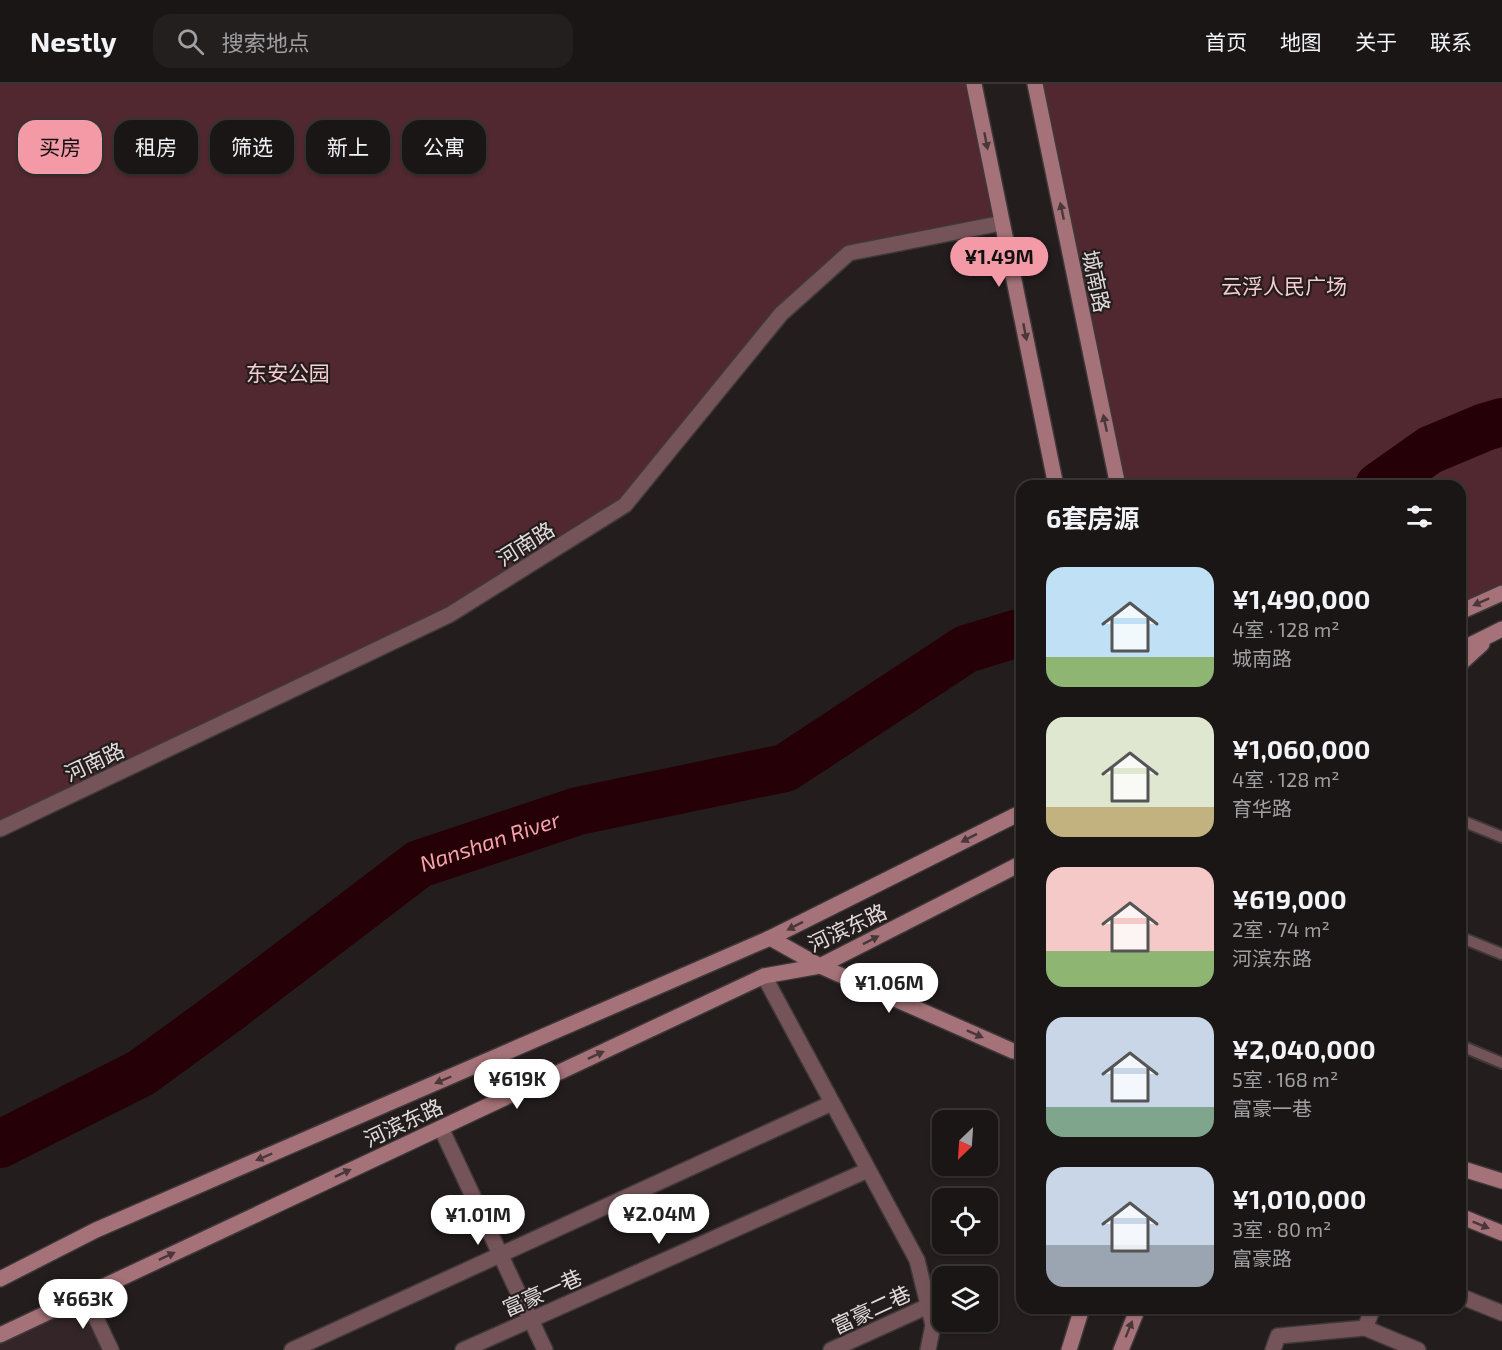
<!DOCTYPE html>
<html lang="zh">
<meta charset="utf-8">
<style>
:root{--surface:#1b1616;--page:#241f1f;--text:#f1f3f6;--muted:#a09fa1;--line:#393535;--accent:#f49aa7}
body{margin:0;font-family:"Exo 2","Noto Sans SC",sans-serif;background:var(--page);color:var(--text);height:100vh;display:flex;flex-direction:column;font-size:22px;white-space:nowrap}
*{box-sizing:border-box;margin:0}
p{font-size:20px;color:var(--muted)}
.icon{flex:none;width:33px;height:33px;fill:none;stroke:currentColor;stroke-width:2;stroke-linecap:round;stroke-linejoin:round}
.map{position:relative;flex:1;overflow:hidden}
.details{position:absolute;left:1016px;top:396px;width:450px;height:834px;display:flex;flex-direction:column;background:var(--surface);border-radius:18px;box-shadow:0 2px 4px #0004,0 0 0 2px var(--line)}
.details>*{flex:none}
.guide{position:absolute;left:18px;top:36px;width:570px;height:54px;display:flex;gap:12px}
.needle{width:39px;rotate:205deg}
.buttons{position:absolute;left:932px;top:1026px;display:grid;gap:12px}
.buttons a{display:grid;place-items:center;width:66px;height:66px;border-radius:12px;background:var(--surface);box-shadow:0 2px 4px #0004,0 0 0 2px var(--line);font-size:30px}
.price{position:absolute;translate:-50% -51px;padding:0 14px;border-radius:21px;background:#fff;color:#222;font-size:20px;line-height:39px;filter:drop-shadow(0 2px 3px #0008)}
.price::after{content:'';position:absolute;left:50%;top:36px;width:18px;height:14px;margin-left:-9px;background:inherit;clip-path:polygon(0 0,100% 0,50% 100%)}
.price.on{background:var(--accent);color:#111}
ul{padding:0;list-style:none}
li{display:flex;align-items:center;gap:18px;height:150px;padding:0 30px}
li span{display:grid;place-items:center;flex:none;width:168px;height:120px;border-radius:18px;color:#555}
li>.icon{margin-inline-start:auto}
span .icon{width:72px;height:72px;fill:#fffc;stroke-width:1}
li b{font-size:26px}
h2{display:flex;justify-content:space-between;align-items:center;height:72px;padding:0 30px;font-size:26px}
.chip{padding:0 21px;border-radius:18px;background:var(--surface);box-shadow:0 2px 4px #0004,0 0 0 2px var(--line);font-size:21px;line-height:54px}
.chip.on{background:var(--accent);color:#111}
header{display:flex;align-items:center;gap:36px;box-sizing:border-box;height:84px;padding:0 30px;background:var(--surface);border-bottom:2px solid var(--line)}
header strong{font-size:28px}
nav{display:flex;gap:33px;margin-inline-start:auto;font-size:21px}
.search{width:420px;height:54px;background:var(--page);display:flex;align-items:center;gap:15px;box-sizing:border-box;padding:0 21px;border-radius:18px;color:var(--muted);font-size:22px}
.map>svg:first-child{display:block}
</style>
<header>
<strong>Nestly</strong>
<div class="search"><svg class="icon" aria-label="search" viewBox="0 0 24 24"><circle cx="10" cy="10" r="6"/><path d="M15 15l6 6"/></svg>搜索地点</div>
<nav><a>首页</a><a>地图</a><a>关于</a><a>联系</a></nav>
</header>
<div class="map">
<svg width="1502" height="1266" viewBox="0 0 1502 1266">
<rect width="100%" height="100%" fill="#241d1e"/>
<path fill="#342628" d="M85 1211 111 1266H0V1251Z"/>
<g fill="#51282f">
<path d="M0 0H974L1002 139 849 169 781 230 625 421 449 531 0 745Z"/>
<path d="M1038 0H1502V509L1460 528V402H1118Z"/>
</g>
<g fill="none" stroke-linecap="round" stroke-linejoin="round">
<g stroke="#250006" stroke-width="48">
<path d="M1379 402 1430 366 1485 343 1502 338"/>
<path id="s1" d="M0 1060 141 989 230 924 419 780 578 727 785 684 966 565 1022 548"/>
</g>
<defs>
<g id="lane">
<path d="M1460 736 1502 753"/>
<path d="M1460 853 1502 870"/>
<path d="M1464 963 1502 979"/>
</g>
<g id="street">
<path d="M0 745 449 531 625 421 781 230 849 169 1002 139"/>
<path d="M764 892 917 1176 933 1241 928 1266"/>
<path d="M441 1044 545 1266"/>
<path d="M85 1211 111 1266"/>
<path d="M1460 1212 1502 1229"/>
<path d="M1365 1244 1373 1224"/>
<path d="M292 1266 832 1019"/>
<path d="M463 1266 868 1086"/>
<path d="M831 1266 928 1222"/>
<path d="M1273 1266 1278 1252 1365 1244 1418 1266"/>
</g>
<g id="secondary">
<path d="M974 0 1056 402"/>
<path d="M1035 0 1118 402"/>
<path d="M1460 528 1502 509"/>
<path d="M1460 566 1502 545"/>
<path d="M1460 580 1482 560"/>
<path d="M770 854 820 882 1013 967 1022 968"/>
<path d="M1460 1084 1502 1097"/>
<path d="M1460 1132 1502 1149"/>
<path d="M0 1195 96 1146 770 854 1022 728"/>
<path d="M0 1251 764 892 820 882 1022 779"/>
<path d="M1069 1266 1082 1224"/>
<path d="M1121 1266 1138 1224"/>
</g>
</defs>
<use href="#lane" stroke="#3f3839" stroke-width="14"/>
<use href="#street" stroke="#3f3839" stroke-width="18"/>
<use href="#secondary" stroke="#3f3839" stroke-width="18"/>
<use href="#lane" stroke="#745458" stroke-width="10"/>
<use href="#street" stroke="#745458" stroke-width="15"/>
<use href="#secondary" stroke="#a47278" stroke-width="15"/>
</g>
<defs><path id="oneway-solid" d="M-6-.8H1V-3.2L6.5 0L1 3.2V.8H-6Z" transform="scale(1.5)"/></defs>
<g fill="#4a3739">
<use href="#oneway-solid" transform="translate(986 57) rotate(79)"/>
<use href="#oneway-solid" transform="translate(1062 127) rotate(-102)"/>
<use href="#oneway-solid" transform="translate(1025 248) rotate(79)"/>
<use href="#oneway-solid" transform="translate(1105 339) rotate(-102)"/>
<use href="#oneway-solid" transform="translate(1481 518) rotate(156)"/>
<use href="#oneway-solid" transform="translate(969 754) rotate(153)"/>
<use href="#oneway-solid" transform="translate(795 842) rotate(153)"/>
<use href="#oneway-solid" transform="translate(871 856) rotate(-27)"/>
<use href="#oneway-solid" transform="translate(975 950) rotate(24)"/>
<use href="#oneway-solid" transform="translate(596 971) rotate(-25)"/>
<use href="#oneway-solid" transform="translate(443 996) rotate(157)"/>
<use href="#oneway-solid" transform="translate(264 1073) rotate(157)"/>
<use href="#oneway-solid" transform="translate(343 1089) rotate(-25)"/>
<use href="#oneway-solid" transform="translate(1481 1141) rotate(22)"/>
<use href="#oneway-solid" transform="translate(167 1172) rotate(-25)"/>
<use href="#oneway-solid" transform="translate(1129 1245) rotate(-68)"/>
</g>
<g text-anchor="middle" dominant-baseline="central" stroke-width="4.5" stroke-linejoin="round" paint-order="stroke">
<g font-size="21" fill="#e2dcdd" stroke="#241d1e">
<text transform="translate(1097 197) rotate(78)">城南路</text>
<text transform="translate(525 459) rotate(-32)">河南路</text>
<text transform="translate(94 677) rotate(-25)">河南路</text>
<text transform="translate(847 843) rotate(-25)">河滨东路</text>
<text transform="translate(403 1038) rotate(-25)">河滨东路</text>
<text transform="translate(542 1208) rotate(-24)">富豪一巷</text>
<text transform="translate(871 1225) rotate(-25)">富豪二巷</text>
</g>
<g font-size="21" fill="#f8ccd1" stroke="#241d1e">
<text x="1284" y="201">云浮人民广场</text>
<text x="288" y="288">东安公园</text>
</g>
<g font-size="22" font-style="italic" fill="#f7a3ae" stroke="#241d1e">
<text stroke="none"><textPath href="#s1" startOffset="580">Nanshan River</textPath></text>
</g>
</g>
</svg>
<div class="buttons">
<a><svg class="needle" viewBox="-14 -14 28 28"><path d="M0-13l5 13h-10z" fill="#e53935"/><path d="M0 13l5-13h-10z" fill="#a09fa1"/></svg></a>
<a><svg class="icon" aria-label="locate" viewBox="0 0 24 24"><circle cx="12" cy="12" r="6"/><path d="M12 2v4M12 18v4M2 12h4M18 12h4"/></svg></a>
<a><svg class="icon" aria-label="layers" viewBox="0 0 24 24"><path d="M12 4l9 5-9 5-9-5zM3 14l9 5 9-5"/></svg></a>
</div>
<b class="price on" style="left:999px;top:204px">¥1.49M</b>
<b class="price" style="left:889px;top:930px">¥1.06M</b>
<b class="price" style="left:517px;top:1026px">¥619K</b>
<b class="price" style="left:659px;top:1161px">¥2.04M</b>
<b class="price" style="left:478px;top:1162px">¥1.01M</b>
<b class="price" style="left:83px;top:1246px">¥663K</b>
<div class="guide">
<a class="chip on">买房</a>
<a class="chip">租房</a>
<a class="chip">筛选</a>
<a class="chip">新上</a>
<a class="chip">公寓</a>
</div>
<section class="details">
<h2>6套房源<svg class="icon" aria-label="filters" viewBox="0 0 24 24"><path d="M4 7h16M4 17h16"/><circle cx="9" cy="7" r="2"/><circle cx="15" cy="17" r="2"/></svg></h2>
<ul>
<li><span style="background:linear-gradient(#bfe0f5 75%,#8fb573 0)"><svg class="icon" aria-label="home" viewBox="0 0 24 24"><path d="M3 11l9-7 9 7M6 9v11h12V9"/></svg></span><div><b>¥1,490,000</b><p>4室 · 128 m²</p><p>城南路</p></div></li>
<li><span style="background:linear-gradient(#dfe7d0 75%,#c2b280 0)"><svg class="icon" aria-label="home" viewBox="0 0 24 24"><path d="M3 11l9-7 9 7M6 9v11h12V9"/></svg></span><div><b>¥1,060,000</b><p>4室 · 128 m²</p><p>育华路</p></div></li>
<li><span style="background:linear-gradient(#f6c9c9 70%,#8fb573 0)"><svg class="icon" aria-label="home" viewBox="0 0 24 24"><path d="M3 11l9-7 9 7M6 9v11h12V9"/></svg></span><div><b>¥619,000</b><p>2室 · 74 m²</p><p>河滨东路</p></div></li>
<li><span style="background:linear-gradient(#c9d6e8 75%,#7fa58c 0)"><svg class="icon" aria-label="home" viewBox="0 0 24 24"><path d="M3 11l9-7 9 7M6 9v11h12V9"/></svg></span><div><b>¥2,040,000</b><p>5室 · 168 m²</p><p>富豪一巷</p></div></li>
<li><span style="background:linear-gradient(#c9d6e8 65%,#9aa5b1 0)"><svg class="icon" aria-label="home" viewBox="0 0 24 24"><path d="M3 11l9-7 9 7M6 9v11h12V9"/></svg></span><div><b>¥1,010,000</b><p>3室 · 80 m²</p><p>富豪路</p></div></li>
</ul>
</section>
</div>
